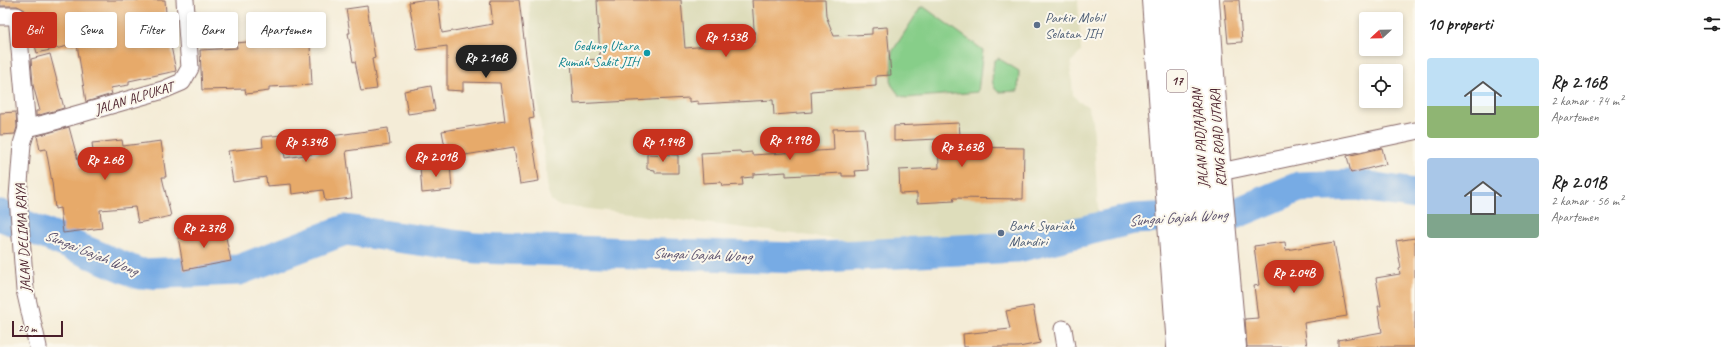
<!DOCTYPE html>
<html lang="id">
<meta charset="utf-8">
<style>
:root{--surface:#fff;--page:#f2f2f2;--text:#222;--muted:#767676;--accent:#c8321e}
body{margin:0;font-family:Caveat,sans-serif;background:var(--page);color:var(--text);height:100vh;display:flex;flex-direction:column;font-size:15px;white-space:nowrap}
*{box-sizing:border-box;margin:0}
p{font-size:13px;color:var(--muted)}
.icon{flex:none;width:22px;height:22px;fill:none;stroke:currentColor;stroke-width:2;stroke-linecap:round;stroke-linejoin:round}
.map{position:relative;flex:1;overflow:hidden}
.drawer{display:flex;flex-direction:column;background:var(--surface);width:320px}
.drawer>*{flex:none}
.banner{position:absolute;left:12px;top:12px;width:380px;height:36px;display:flex;gap:8px}
.needle{width:26px;rotate:248deg}
.fabs{position:absolute;left:1359px;top:12px;display:grid;gap:8px}
.fabs a{display:grid;place-items:center;width:44px;height:44px;border-radius:4px;background:var(--surface);box-shadow:0 2px 6px #0003;font-size:20px}
.scale{position:absolute;left:12px;bottom:10px;width:51px;box-sizing:border-box;padding-left:4px;border:2px solid #4a1f2b;border-top:0;font-size:11px;line-height:14px;white-space:nowrap;color:#4a1f2b;-webkit-text-stroke:3px #fbf7ec;paint-order:stroke}
.price{position:absolute;translate:-50% -34px;padding:0 9px;border-radius:14px;background:var(--accent);color:#fff;font-size:13px;line-height:26px;filter:drop-shadow(0 1px 2px #0008)}
.price::after{content:'';position:absolute;left:50%;top:24px;width:12px;height:9px;margin-left:-6px;background:inherit;clip-path:polygon(0 0,100% 0,50% 100%)}
.price.current{background:#222;color:#fff}
ul{padding:0;list-style:none}
li{display:flex;align-items:center;gap:12px;height:100px;padding:0 12px}
li span{display:grid;place-items:center;flex:none;width:112px;height:80px;border-radius:4px;color:#555}
li>.icon{margin-inline-start:auto}
span .icon{width:48px;height:48px;fill:#fffc;stroke-width:1}
li b{font-size:17px}
h2{display:flex;justify-content:space-between;align-items:center;height:48px;padding:0 12px;font-size:17px}
.chip{padding:0 14px;border-radius:4px;background:var(--surface);box-shadow:0 2px 6px #0003;font-size:14px;line-height:36px}
.chip.current{background:var(--accent);color:#fff}
main{display:flex;flex:1;min-height:0}
.map>svg:first-child{display:block}
</style>
<main>
<div class="map">
<svg width="1415" height="347" viewBox="0 0 1415 347">
<rect width="100%" height="100%" fill="#fbf7ec"/>
<filter id="ink" filterUnits="userSpaceOnUse"><feTurbulence type="fractalNoise" baseFrequency=".025" numOctaves="2"/><feDisplacementMap in="SourceGraphic" scale="8" xChannelSelector="R" yChannelSelector="G"/><feConvolveMatrix kernelMatrix="1 2 1 2 8 2 1 2 1" color-interpolation-filters="sRGB"/></filter>
<filter id="wash" filterUnits="userSpaceOnUse"><feTurbulence type="fractalNoise" baseFrequency=".012" numOctaves="4" result="noise"/><feDisplacementMap in="SourceGraphic" scale="16" xChannelSelector="R" yChannelSelector="G"/><feGaussianBlur stdDeviation="0.9" result="paint"/><feColorMatrix in="noise" values="0 0 0 0 0 0 0 0 0 0 0 0 0 0 0 0 0 1.4 0 .05"/><feComposite in="paint" operator="in"/></filter>
<g filter="url(#wash)">
<rect width="100%" height="100%" fill="#f4ecd7"/>
<path fill="#deddbb" d="M529 0H1078L1081 52 1072 61 1071 71 1073 95 1079 102 1087 105 1093 121 1099 228 998 259 557 205 551 200 548 192 531 37Z"/>
<g fill="#87ce89" stroke="#68765a">
<path d="M921 7H924L983 50 978 92 906 98 899 95 891 84 892 52Z"/>
<path d="M998 58 1019 71 1018 91 998 92C989 84 993 72 994 61Z"/>
</g>
<g fill="none" stroke-linecap="round" stroke-linejoin="round">
<path stroke="#77abe4" stroke-width="31" d="M0 215 140 274 239 270 345 230 476 248 799 258 1018 247 1133 219 1234 214 1299 187 1356 185 1415 194"/>
</g>
<g id="blocks">
<g fill="#e7aa6a">
<path d="M0 0H165L167 26 176 71 129 81V85L110 88 112 94 86 102 77 44 37 53 25 10 17 6H0Z"/>
<path d="M421 0H438L442 33 493 24 490 0H519L534 118 529 119 539 181 520 184 514 147 447 158 442 131 505 121 500 83 463 82V91L447 90V46L417 50 409 2Z"/>
<path d="M597 0H681L685 48 755 42 752 0H825L826 16 834 36 872 34V28L887 27 891 75 876 76V86L811 91 812 112 774 115 773 100 698 104V101L689 102V98L574 104 571 61 600 59Z"/>
<path d="M1224 0H1239L1242 42 1228 43Z"/>
<path d="M367 6 375 58 372 59 377 89 361 91 355 61 353 62 348 33H350L346 9Z"/>
<path d="M268 40V47L310 45 312 85 269 87V91L246 94 245 89 202 90 200 50 237 48 236 43Z"/>
<path d="M50 54 64 108 36 116V111H40L33 85 31 59Z"/>
<path d="M431 86 435 110 408 114 404 91Z"/>
<path d="M16 112 17 127 15 134 0 135V113Z"/>
<path d="M959 123 961 147 1024 148 1023 199 953 198 954 201 917 203V193L900 194 899 170 939 168 938 139 894 141V126Z"/>
<path d="M69 127 80 168 95 165 92 143 122 140 123 146 161 141 166 177H162L171 216 138 223 135 207 100 210 102 228 63 233 60 208 55 209 52 182 46 149 40 150 37 136Z"/>
<path d="M388 128 390 145 346 151 352 198 325 201 323 190 292 194 291 184 267 186 266 177 233 182 228 151 263 147 262 137 282 135 285 158 319 153 317 138Z"/>
<path d="M864 128 868 170 855 171 856 176H842V173L786 176V172L753 174V177L742 178 743 185 722 186 721 182 703 183 701 153 740 151 741 153 752 152V155L834 150 833 129Z"/>
<path d="M1382 148 1386 164 1351 173 1347 156Z"/>
<path d="M647 154 678 155V173H655V170L647 169Z"/>
<path d="M450 163 452 190 422 193 420 166Z"/>
<path d="M224 228 231 261 184 270 178 237Z"/>
<path d="M1415 238V347H1338V340L1382 332 1378 306H1381L1376 278 1400 274 1399 269 1401 268 1396 241Z"/>
<path d="M1285 242 1286 250 1334 242 1347 316 1304 323 1307 347H1247L1245 319 1258 318 1254 286 1259 285 1254 246Z"/>
<path d="M1033 306 1040 343 1019 347H964L963 334 1010 329 1006 311Z"/>
</g>
</g>
</g>
<g filter="url(#ink)">
<use href="#blocks" fill-opacity="0" stroke="#866767" stroke-width="1"/>
<g fill="none" stroke-linecap="round" stroke-linejoin="round">
<defs>
<g id="street">
<path d="M0 16H17L27 128 22 144 18 197 25 290 38 347"/>
<path d="M27 128 44 124 163 90 182 82 190 68 185 0"/>
<path d="M1220 172 1415 131"/>
<path d="M1063 329 1066 347"/>
</g>
<g id="secondary">
<path d="M1153 0 1178 347"/>
<path d="M1208 0 1220 176 1235 347"/>
</g>
<g id="highway">
<path d="M1172 0 1195 347"/>
<path d="M1191 0 1201 158 1215 347"/>
</g>
</defs>
<use href="#street" stroke="#866767" stroke-width="19"/>
<use href="#secondary" stroke="#866767" stroke-width="24"/>
<use href="#highway" stroke="#866767" stroke-width="24"/>
<use href="#street" stroke="#fff" stroke-width="17"/>
<use href="#secondary" stroke="#fff" stroke-width="22"/>
<use href="#highway" stroke="#fff" stroke-width="22"/>
</g>
</g>
<g fill="#5c6f8a" stroke="#fbf7ec" stroke-width="1.5">
<circle cx="1037" cy="25" r="4"/>
<circle cx="1001" cy="233" r="4"/>
</g>
<circle fill="#0f9aa8" stroke="#fbf7ec" stroke-width="1.5" cx="647" cy="53" r="4"/>
<g text-anchor="middle" dominant-baseline="central" stroke-width="4" stroke-linejoin="round" paint-order="stroke">
<rect fill="#fbf7ec" stroke="#7f6065" stroke-width="1" x="1167" y="70" width="20" height="22" rx="3"/>
<g font-size="13" font-weight="bold" fill="#4a1f2b">
<text x="1177" y="81">17</text>
</g>
<g font-size="14" fill="#4e5e75" stroke="#fbf7ec" text-anchor="start">
<text x="1045" y="17">Parkir Mobil<tspan x="1045" dy="16">Selatan JIH</tspan></text>
<text x="1009" y="225">Bank Syariah<tspan x="1009" dy="16">Mandiri</tspan></text>
</g>
<g font-size="14" fill="#0d838f" stroke="#fbf7ec" text-anchor="end">
<text x="639" y="45">Gedung Utara<tspan x="639" dy="16">Rumah Sakit JIH</tspan></text>
</g>
<g font-size="14" fill="#4a1f2b" stroke="#fbf7ec">
<text transform="translate(134 98) rotate(-17)">JALAN ALPUKAT</text>
<text transform="translate(1200 138) rotate(-94)">JALAN PADJAJARAN</text>
<text transform="translate(1218 138) rotate(-94)">RING ROAD UTARA</text>
<text transform="translate(23 238) rotate(-93)">JALAN DELIMA RAYA</text>
</g>
<g font-size="15" font-style="italic" fill="#5a506c" stroke="#fbf7ec">
<text transform="translate(1178 218) rotate(-4)">Sungai Gajah Wong</text>
<text transform="translate(91 253) rotate(22)">Sungai Gajah Wong</text>
<text transform="translate(702 255) rotate(2)">Sungai Gajah Wong</text>
</g>
</g>
</svg>
<div class="fabs">
<a><svg class="needle" viewBox="-14 -14 28 28"><path d="M0-13l5 13h-10z" fill="#e53935"/><path d="M0 13l5-13h-10z" fill="#767676"/></svg></a>
<a><svg class="icon" aria-label="locate" viewBox="0 0 24 24"><circle cx="12" cy="12" r="6"/><path d="M12 2v4M12 18v4M2 12h4M18 12h4"/></svg></a>
</div>
<div class="scale">20 m</div>
<b class="price" style="left:726px;top:58px">Rp 1.53B</b>
<b class="price current" style="left:486px;top:79px">Rp 2.16B</b>
<b class="price" style="left:790px;top:161px">Rp 1.99B</b>
<b class="price" style="left:306px;top:163px">Rp 5.34B</b>
<b class="price" style="left:663px;top:163px">Rp 1.94B</b>
<b class="price" style="left:962px;top:168px">Rp 3.63B</b>
<b class="price" style="left:436px;top:178px">Rp 2.01B</b>
<b class="price" style="left:105px;top:181px">Rp 2.6B</b>
<b class="price" style="left:204px;top:249px">Rp 2.37B</b>
<b class="price" style="left:1294px;top:294px">Rp 2.04B</b>
<div class="banner">
<a class="chip current">Beli</a>
<a class="chip">Sewa</a>
<a class="chip">Filter</a>
<a class="chip">Baru</a>
<a class="chip">Apartemen</a>
</div>
</div>
<section class="drawer">
<h2>10 properti<svg class="icon" aria-label="filters" viewBox="0 0 24 24"><path d="M4 7h16M4 17h16"/><circle cx="9" cy="7" r="2"/><circle cx="15" cy="17" r="2"/></svg></h2>
<ul>
<li><span style="background:linear-gradient(#bfe0f5 60%,#8fb573 0)"><svg class="icon" aria-label="home" viewBox="0 0 24 24"><path d="M3 11l9-7 9 7M6 9v11h12V9"/></svg></span><div><b>Rp 2.16B</b><p>2 kamar · 74 m²</p><p>Apartemen</p></div></li>
<li><span style="background:linear-gradient(#a9c7e8 70%,#7fa58c 0)"><svg class="icon" aria-label="home" viewBox="0 0 24 24"><path d="M3 11l9-7 9 7M6 9v11h12V9"/></svg></span><div><b>Rp 2.01B</b><p>2 kamar · 56 m²</p><p>Apartemen</p></div></li>
</ul>
</section>
</main>
